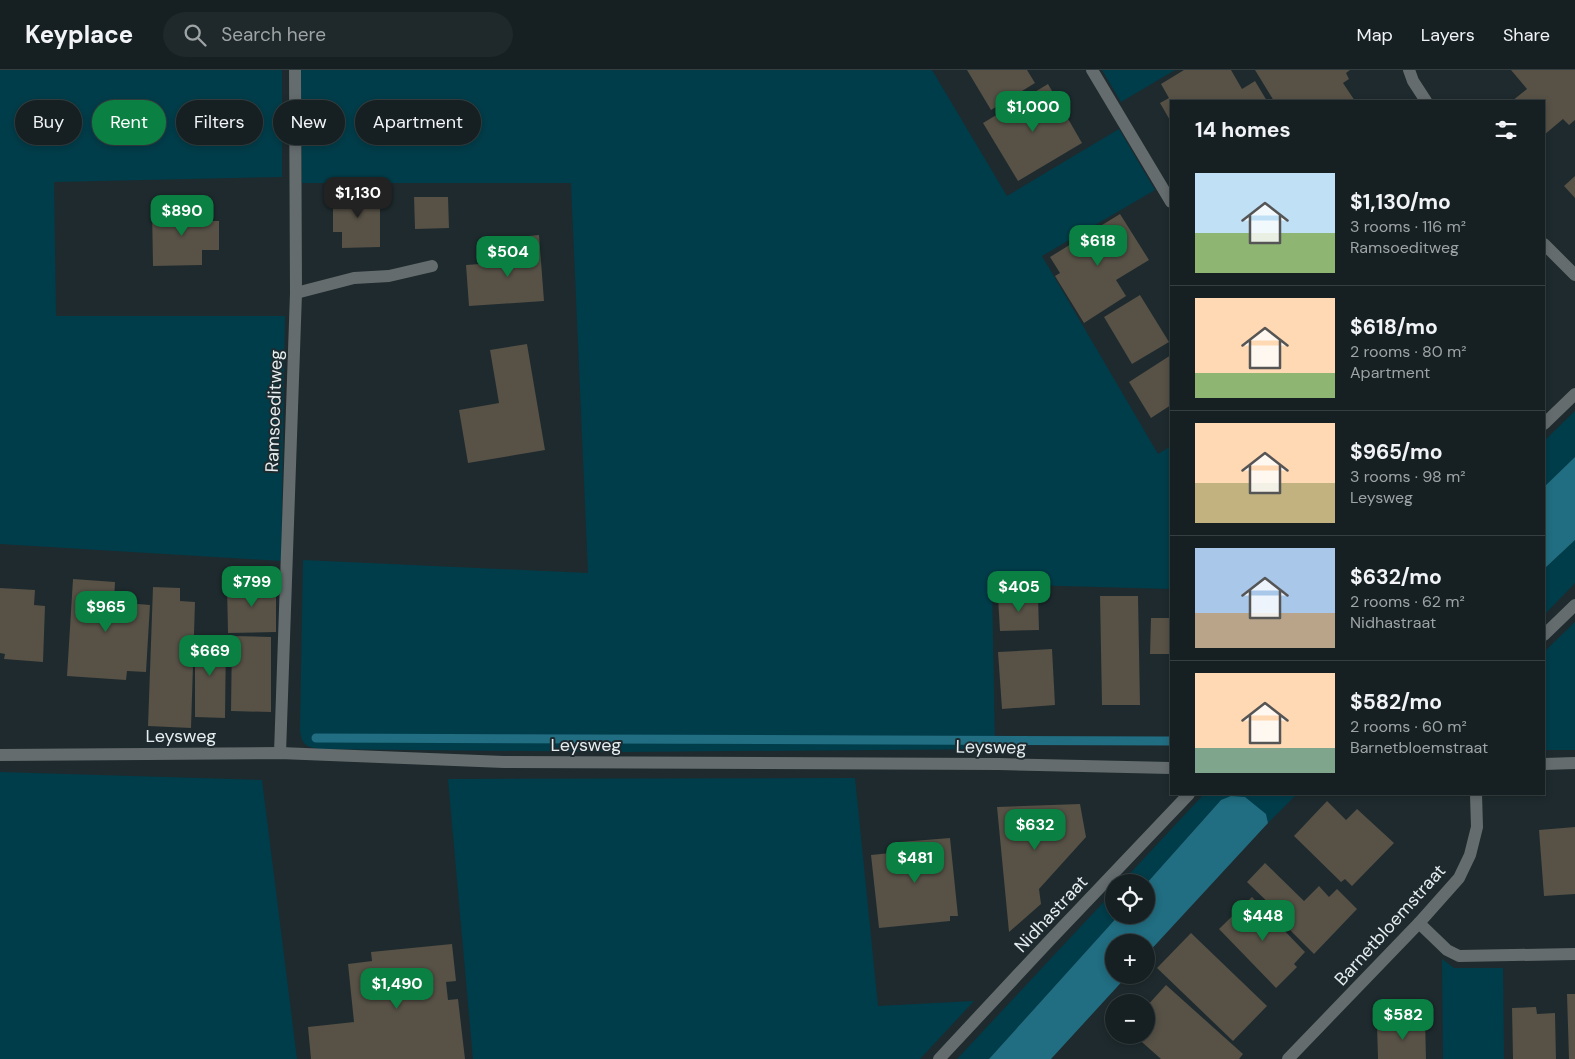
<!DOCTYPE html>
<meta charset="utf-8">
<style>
:root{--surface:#162022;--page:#1f282a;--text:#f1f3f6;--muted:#9ea3a5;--line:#353e40;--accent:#0b8043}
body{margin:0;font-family:"DM Sans",sans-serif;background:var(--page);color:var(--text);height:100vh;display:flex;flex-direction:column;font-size:19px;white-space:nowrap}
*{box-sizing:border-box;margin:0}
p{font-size:16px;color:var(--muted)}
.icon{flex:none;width:28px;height:28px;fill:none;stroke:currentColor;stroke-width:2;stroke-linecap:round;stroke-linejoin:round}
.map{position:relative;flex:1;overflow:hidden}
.details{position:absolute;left:1170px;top:30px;width:375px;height:695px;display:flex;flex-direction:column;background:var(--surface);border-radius:0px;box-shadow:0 2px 8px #0003,0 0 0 1px var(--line)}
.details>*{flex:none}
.top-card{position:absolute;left:15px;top:30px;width:475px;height:45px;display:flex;gap:10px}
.tools{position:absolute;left:1105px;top:804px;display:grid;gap:10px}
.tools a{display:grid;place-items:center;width:50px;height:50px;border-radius:50%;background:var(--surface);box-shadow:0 2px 8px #0003,0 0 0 1px var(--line);font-size:25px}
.price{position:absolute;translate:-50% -42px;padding:0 11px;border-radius:10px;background:var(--accent);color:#fff;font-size:16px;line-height:32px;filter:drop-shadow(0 1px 2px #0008)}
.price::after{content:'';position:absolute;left:50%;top:30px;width:15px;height:11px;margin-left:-8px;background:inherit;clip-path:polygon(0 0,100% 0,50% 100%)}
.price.on{background:#222;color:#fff}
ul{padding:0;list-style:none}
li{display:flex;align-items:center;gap:15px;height:125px;padding:0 25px}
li+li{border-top:1px solid var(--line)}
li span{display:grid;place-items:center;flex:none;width:140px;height:100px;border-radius:0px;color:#555}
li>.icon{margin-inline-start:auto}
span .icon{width:60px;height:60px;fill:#fffc;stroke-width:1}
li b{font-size:21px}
h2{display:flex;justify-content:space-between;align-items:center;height:60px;padding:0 25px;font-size:21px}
.pill{padding:0 18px;border-radius:22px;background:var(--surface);box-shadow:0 2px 8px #0003,0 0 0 1px var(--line);font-size:18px;line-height:45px}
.pill.on{background:var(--accent);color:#fff}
header{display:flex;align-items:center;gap:30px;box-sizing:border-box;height:70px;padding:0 25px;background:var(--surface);border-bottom:1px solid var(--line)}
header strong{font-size:24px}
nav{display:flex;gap:28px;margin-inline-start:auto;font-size:18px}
.search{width:350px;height:45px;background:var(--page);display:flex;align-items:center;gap:12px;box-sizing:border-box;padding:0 18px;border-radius:28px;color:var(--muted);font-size:19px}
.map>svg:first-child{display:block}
</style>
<header>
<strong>Keyplace</strong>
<div class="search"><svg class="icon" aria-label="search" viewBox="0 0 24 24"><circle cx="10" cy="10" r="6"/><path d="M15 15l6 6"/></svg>Search here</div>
<nav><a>Map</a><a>Layers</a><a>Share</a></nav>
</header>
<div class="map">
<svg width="1575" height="989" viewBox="0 0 1575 989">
<rect width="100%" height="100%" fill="#1e2a2e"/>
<g fill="#003d4a">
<path d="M0 0H282V107L54 112 56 246H285L281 491 0 474Z"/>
<path d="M301 0H932L1007 126 1119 59 1155 120 1042 186 1158 384 1171 376V519L992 514 995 679 623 682 319 679C305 676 302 675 300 660L303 490 588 503 571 113H302Z"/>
<path d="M1102 0H1175L1121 32Z"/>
<path d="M1575 341V387L1544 417V371Z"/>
<path d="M1575 470V513L1544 545V499Z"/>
<path d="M1575 552V680H1544V582Z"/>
<path d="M0 702 262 710 297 989H0Z"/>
<path d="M855 708 878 936 974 931 920 989H473L448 709Z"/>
<path d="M1204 724H1297L1268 753 1266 744 1221 730 1146 814V812H1122Z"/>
<path d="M1114 821V845H1119L989 989H957Z"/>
<path d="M1442 889 1454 898H1503L1504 989H1443Z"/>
</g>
<g fill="#216d81">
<path d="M1575 387V470L1544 499V417Z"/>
<path d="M1231 726 1245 727 1266 744 1268 753 1146 885V872H1114V905H1128L1051 989H989L1119 845H1146V814L1221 730Z"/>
</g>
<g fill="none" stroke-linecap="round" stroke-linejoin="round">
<path stroke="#216d81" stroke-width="9" d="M316 668 1171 671"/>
</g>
<g fill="#575146">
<path d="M967 0H1027L1035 13 991 40Z"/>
<path d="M1184 0H1231L1242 19 1255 11 1267 31H1171V52L1160 33 1169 28 1161 14Z"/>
<path d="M1255 0H1350L1346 3 1349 9 1343 13 1355 31H1274Z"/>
<path d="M1511 0H1575V50L1569 55 1563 49 1544 65V31H1512L1527 19Z"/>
<path d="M1048 14 1082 73 1018 111 983 53Z"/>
<path d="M1575 106V128L1564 116Z"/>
<path d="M333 123H380V177L342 178V162H333Z"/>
<path d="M414 127H448L449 158 415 159Z"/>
<path d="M198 138 199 151H219V180H202V195L153 196 152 139Z"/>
<path d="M1120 144 1149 190 1116 210 1126 226 1084 253 1055 206 1060 203 1050 187Z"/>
<path d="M539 165 544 231 469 236 466 195 520 191 518 167Z"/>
<path d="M1140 225 1169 272 1132 294 1104 247Z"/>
<path d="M527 274 545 380 468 393 459 340 499 333 490 280Z"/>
<path d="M1171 285V335L1151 348 1129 312Z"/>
<path d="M73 509 115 512 114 532 150 535 146 602 127 601 126 610 67 606Z"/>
<path d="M276 514V562L228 563 227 515Z"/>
<path d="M153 517 180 518V531L195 532 191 658 148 656Z"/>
<path d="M0 518 35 520 34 535 45 536 43 592 4 589 5 584 0 583Z"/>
<path d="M1038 526 1039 560 1000 561 998 527Z"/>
<path d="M1100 526H1138L1140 635H1102Z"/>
<path d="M1151 548H1171V584H1150Z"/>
<path d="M195 566H226L225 648 195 647Z"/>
<path d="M232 566 271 567V642L231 641Z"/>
<path d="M1052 579 1055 635 1002 639 998 582Z"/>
<path d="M1327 731 1346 750 1357 739 1394 773 1352 816 1345 809 1341 812 1294 766Z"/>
<path d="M1080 734 1086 767 1039 819 1041 834 1009 862 997 737Z"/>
<path d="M1575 757V824L1544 826 1539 760Z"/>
<path d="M950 768 958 846H950V851L879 858 871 785 901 782 900 772Z"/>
<path d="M1265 793 1304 831 1319 816 1329 827 1337 819 1357 839 1314 884 1281 851 1284 848 1247 812Z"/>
<path d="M1252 827 1305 882 1294 894 1297 897 1276 918 1219 859Z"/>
<path d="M1191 863 1267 936 1233 971 1157 898Z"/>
<path d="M452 874 456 911 446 912 448 930 458 929 465 989H311L308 957 354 952 348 894 372 891 371 882Z"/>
<path d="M1166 915 1243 984 1239 989H1161L1134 965H1146V937Z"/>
<path d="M1567 924H1575V989H1569Z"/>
<path d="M1536 937 1537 944 1555 943 1556 989H1513L1512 938Z"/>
<path d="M1425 948 1426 989H1378L1377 955H1405L1406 949Z"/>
</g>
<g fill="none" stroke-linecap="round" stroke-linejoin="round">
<g stroke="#656c6e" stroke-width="12">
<path d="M1092 0 1171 132"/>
<path d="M1409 0 1413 11 1426 31"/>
<path d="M1544 174 1575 205"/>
<path d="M296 223 354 208 389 206 432 196"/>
<path d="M1544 354 1575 324"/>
<path d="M1544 565 1575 535"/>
<path d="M280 683 296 223 295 0"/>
<path d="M0 685 280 683 504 692 999 694 1171 698"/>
<path d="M1544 694 1575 693"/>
<path d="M1419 853 1447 880 1459 886 1575 884"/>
<path d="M939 989 1051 869 1189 724"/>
<path d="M1288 989 1419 853 1459 808 1470 785 1477 757 1476 724"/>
</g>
</g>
<g text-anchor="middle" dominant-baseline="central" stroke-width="4" stroke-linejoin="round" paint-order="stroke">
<g font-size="18" fill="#e5edf0" stroke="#1e2a2e">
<text transform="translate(274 341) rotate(-88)">Ramsoeditweg</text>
<text x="181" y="666">Leysweg</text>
<text x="586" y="675">Leysweg</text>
<text transform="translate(991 677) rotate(1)">Leysweg</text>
<text transform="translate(1051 844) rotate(-47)">Nidhastraat</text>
<text transform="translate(1390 855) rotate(-48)">Barnetbloemstraat</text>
</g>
</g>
</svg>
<div class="tools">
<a><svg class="icon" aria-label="locate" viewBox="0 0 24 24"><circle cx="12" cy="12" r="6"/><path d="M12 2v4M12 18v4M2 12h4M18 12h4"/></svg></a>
<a>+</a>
<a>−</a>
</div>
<b class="price" style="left:1033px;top:63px">$1,000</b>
<b class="price on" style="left:358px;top:149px">$1,130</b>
<b class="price" style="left:182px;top:167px">$890</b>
<b class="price" style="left:1098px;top:197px">$618</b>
<b class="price" style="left:508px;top:208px">$504</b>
<b class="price" style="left:252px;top:538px">$799</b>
<b class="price" style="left:1019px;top:543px">$405</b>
<b class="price" style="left:106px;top:563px">$965</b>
<b class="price" style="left:210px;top:607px">$669</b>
<b class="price" style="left:1035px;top:781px">$632</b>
<b class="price" style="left:915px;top:814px">$481</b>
<b class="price" style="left:1263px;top:872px">$448</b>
<b class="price" style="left:397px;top:940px">$1,490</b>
<b class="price" style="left:1403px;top:971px">$582</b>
<div class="top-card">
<a class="pill">Buy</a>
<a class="pill on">Rent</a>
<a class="pill">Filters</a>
<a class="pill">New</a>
<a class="pill">Apartment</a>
</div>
<section class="details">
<h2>14 homes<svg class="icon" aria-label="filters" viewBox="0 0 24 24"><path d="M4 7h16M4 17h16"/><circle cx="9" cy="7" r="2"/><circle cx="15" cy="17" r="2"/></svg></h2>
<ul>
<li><span style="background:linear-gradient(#bfe0f5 60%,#8fb573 0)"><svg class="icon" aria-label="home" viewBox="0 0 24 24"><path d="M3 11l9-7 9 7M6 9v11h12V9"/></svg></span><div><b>$1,130/mo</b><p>3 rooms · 116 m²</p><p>Ramsoeditweg</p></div></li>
<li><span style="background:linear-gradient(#ffd9b3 75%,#8fb573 0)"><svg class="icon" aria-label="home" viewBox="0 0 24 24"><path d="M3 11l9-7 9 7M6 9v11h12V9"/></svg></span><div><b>$618/mo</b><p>2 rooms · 80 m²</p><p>Apartment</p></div></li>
<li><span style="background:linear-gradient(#ffd9b3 60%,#c2b280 0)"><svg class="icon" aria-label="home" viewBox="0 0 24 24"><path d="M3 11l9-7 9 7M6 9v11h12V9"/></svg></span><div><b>$965/mo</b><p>3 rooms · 98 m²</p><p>Leysweg</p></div></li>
<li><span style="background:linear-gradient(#a9c7e8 65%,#b9a48a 0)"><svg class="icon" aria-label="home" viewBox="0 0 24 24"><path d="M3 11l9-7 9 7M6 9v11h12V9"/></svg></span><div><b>$632/mo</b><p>2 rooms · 62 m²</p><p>Nidhastraat</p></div></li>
<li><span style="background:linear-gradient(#ffd9b3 75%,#7fa58c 0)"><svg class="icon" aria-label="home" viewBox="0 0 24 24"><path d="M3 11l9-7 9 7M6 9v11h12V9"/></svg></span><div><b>$582/mo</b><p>2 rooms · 60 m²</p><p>Barnetbloemstraat</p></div></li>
</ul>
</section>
</div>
